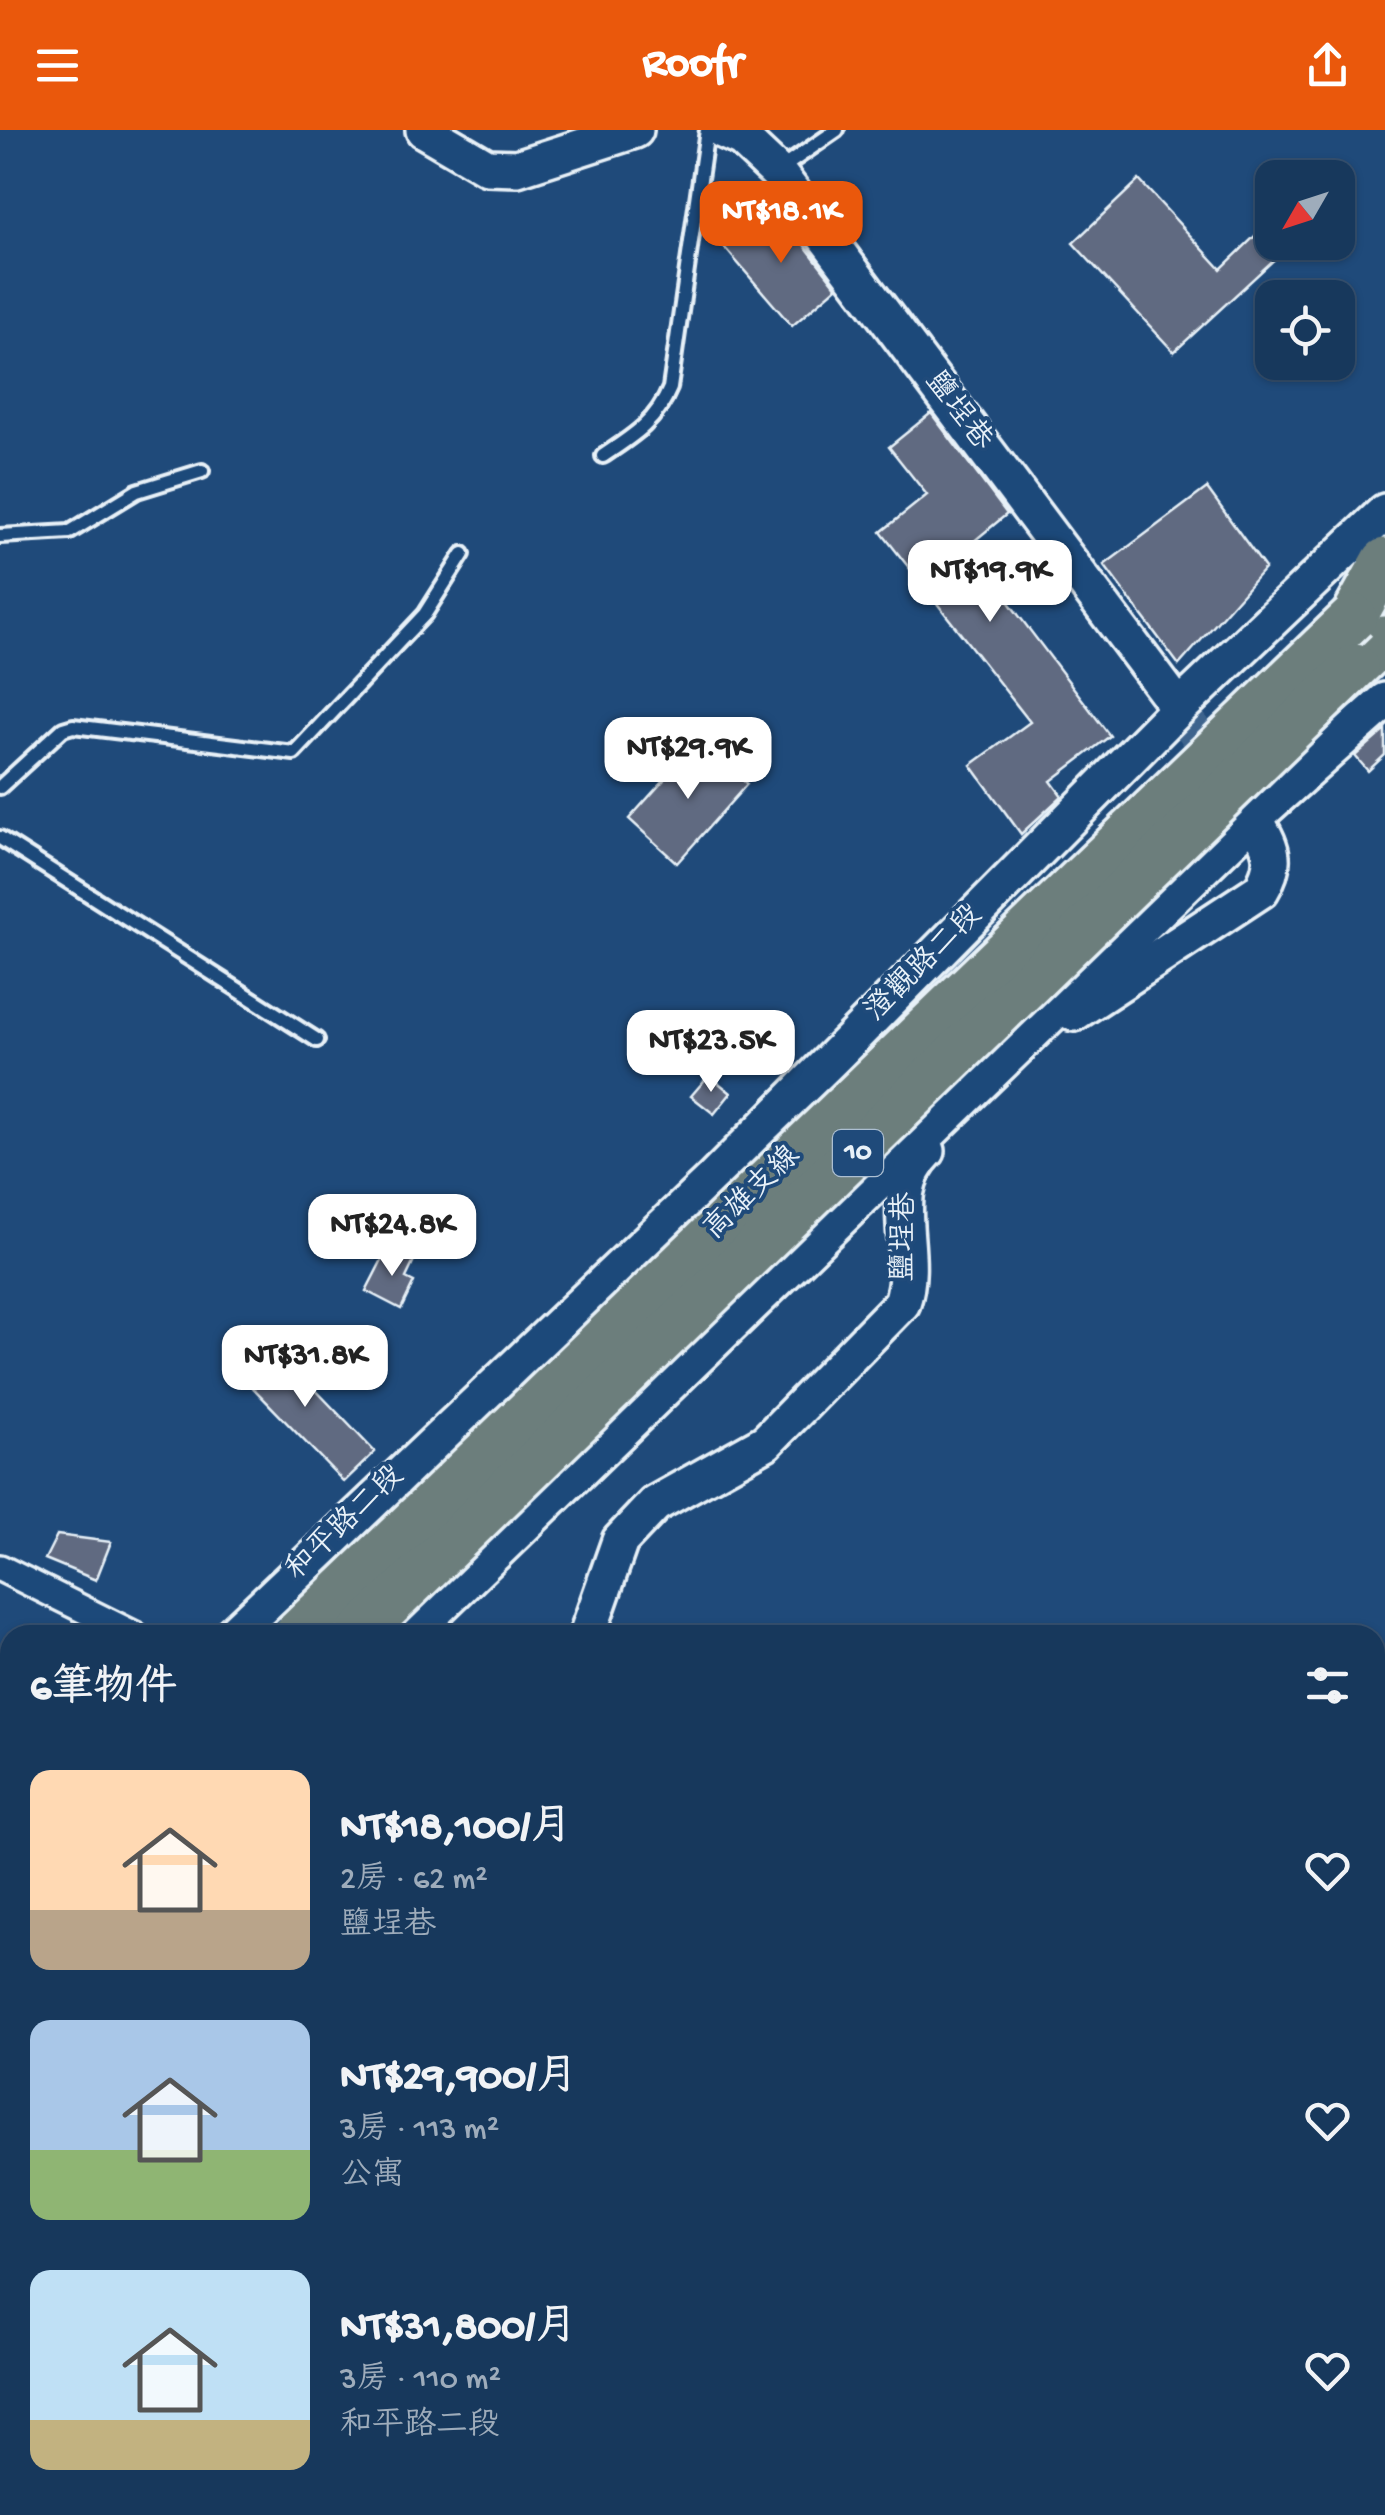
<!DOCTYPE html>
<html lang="zh-TW">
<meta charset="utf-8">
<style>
:root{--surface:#17385c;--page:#203f62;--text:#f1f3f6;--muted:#9eacbb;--line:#365272;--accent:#ea580c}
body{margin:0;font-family:"Gochi Hand","LXGW WenKai TC",sans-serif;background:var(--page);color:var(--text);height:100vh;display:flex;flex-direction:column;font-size:38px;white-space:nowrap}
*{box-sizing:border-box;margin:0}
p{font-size:32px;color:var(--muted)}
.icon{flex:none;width:55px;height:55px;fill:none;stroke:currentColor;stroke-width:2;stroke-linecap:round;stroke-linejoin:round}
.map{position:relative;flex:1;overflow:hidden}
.panel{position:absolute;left:0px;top:1495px;width:1385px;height:890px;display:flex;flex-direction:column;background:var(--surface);border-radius:30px 30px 0 0;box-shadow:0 2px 8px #0004,0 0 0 2px var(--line)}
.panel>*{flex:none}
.needle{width:65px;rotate:231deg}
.fabs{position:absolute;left:1255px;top:30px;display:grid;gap:20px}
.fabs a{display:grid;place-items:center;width:100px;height:100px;border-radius:20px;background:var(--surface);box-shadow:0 2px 8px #0004,0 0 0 2px var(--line);font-size:50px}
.price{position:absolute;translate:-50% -85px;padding:0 22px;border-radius:20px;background:#fff;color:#222;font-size:32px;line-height:65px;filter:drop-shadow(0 2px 5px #0008)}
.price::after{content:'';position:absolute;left:50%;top:60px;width:30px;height:22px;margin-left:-15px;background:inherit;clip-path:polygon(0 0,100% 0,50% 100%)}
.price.current{background:var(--accent);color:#fff}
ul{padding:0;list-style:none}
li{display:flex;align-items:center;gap:30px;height:250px;padding:0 30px}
li span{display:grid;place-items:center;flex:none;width:280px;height:200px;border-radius:20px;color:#555}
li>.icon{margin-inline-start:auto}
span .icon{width:120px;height:120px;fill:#fffc;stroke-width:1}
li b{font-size:42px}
h2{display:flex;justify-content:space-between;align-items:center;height:120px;padding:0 30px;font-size:42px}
header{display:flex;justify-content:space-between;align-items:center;height:130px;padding:0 30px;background:var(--accent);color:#fff;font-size:45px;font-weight:800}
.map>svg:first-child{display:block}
</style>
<header><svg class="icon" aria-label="menu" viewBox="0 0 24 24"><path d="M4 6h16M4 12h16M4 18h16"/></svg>Roofr<svg class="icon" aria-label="share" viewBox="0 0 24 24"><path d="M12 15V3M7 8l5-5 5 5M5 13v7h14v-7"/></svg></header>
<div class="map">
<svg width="1385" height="2385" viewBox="0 0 1385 2385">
<rect width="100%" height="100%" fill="#1f4a7a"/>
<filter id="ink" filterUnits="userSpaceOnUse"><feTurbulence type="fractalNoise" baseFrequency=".01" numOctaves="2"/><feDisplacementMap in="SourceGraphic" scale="20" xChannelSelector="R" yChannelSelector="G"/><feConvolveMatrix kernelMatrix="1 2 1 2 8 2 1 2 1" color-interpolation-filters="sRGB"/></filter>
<g filter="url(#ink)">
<g fill="#616b81" stroke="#e8f1f8" stroke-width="2.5">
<path d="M1139 50 1221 139 1257 104 1278 126 1174 222 1073 113Z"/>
<path d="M773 75 837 157 792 196 724 117Z"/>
<path d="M931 283 1007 384 967 417 1110 606 1051 651 1062 666 1021 704 971 635 1030 592 881 402 927 365 889 317Z"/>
<path d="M1207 358 1265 438 1179 535 1104 435Z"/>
<path d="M1385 600V625L1368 641 1355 626Z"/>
<path d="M699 611 747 654 677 733 629 689Z"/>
<path d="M709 945 731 963 714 984 691 966Z"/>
<path d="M388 1118 414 1131 406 1148 414 1152 401 1179 366 1161Z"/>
<path d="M266 1208 375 1322 344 1352 234 1238Z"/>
<path d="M57 1405 111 1412 96 1450 45 1429Z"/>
</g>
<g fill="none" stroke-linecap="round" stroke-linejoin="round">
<path stroke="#3d638d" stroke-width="35" stroke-dasharray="35 18" stroke-linecap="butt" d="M1179 578 1224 643"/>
<defs>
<g id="lane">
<path d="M779 40 837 0"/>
<path d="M603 326C633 306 656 292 670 258L707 0"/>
<path d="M0 406 70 402 137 361 202 341"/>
<path d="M0 657 63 599 73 596 294 623 425 484 463 424"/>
<path d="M0 708 317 910"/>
<path d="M1375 2043 1385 2061"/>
<path d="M1375 2239 1385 2250"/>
<path d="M878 2385 885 2375"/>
<path d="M919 2385 927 2375"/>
</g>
<g id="street">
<path d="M0 1438 135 1505"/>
<path d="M1375 1545 1385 1542"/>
</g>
<g id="secondary">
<path d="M424 0 487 37 517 38 635 0"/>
<path d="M722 0 742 9 777 42 1179 578"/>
<path d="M1074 883 1261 760C1279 731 1271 716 1254 688"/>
<path d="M232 1505 709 1053 1179 578 1385 382"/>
<path d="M410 1505 1254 688 1385 571"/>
<path d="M587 1505 620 1411 655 1374 766 1312 902 1173C920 1119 883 1064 927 1021"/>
<path d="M0 1730 10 1721"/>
<path d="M0 1896 10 1887"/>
<path d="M607 2375 612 2385"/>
</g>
<g id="highway">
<path d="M1354 487 1385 431"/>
<path d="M1355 537 1385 509"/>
<path d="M0 1794 10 1784"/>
<path d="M0 1847 10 1838"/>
</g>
</defs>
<use href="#lane" stroke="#e8f1f8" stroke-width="20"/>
<use href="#street" stroke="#e8f1f8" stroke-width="32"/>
<use href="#secondary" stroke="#e8f1f8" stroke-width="42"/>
<use href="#highway" stroke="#e8f1f8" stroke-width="52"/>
<use href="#lane" stroke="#1f4a7a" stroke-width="12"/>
<use href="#street" stroke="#1f4a7a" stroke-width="25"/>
<use href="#secondary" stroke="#1f4a7a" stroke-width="35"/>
<use href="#highway" stroke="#6c7e7c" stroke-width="45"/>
<g stroke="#e8f1f8" stroke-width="6" stroke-dasharray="15 8" stroke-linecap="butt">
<path d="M1375 1566 1385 1564"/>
<path d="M0 2247 10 2239"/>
</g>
<defs>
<g id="highway-bridge">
<path d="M296 1505 1354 487"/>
<path d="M358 1505 1355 537"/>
</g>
</defs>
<use href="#highway-bridge" stroke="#e8f1f8" stroke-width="52" stroke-linecap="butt"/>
<use href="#highway-bridge" stroke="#6c7e7c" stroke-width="45"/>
</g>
</g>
<g text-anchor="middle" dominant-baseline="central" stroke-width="8" stroke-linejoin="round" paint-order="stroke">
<rect fill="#1f4a7a" stroke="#acbfd2" stroke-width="2.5" x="833" y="1000" width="50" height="46" rx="8"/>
<g font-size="28" font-weight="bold" fill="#e8f1f8">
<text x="858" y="1023">10</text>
</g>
<g font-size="30" fill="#e8f1f8" stroke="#1f4a7a">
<text transform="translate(957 282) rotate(53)">鹽埕巷</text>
<text transform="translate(925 834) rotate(-45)">澄觀路二段</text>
<text transform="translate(753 1064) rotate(-44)">高雄支線</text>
<text transform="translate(906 1107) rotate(-89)">鹽埕巷</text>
<text transform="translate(346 1394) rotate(-44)">和平路二段</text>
</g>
</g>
</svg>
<div class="fabs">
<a><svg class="needle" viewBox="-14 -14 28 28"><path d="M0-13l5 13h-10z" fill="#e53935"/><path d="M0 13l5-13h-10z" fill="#9eacbb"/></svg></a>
<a><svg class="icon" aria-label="locate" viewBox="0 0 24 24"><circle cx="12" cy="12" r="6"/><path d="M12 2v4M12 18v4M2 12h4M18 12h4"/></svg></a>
</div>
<b class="price current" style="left:781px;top:136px">NT$18.1K</b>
<b class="price" style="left:990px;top:495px">NT$19.9K</b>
<b class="price" style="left:688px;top:672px">NT$29.9K</b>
<b class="price" style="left:711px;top:965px">NT$23.5K</b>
<b class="price" style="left:392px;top:1149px">NT$24.8K</b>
<b class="price" style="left:305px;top:1280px">NT$31.8K</b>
<section class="panel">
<h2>6筆物件<svg class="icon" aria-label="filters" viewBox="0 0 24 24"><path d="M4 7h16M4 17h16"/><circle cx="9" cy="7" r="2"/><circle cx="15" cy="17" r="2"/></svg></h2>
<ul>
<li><span style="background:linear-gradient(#ffd9b3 70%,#b9a48a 0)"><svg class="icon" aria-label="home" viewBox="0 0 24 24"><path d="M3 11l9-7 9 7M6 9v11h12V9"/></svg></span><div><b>NT$18,100/月</b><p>2房 · 62 m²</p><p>鹽埕巷</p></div><svg class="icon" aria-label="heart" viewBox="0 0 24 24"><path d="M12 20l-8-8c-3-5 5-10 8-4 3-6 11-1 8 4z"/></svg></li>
<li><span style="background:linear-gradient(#a9c7e8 65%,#8fb573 0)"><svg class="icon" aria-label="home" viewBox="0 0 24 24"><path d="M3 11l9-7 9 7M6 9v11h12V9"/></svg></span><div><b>NT$29,900/月</b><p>3房 · 113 m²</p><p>公寓</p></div><svg class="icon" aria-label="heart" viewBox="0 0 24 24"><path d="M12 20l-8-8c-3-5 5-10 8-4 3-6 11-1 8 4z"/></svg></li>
<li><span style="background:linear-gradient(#bfe0f5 75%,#c2b280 0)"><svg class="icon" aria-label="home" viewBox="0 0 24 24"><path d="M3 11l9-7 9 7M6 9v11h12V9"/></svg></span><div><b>NT$31,800/月</b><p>3房 · 110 m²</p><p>和平路二段</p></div><svg class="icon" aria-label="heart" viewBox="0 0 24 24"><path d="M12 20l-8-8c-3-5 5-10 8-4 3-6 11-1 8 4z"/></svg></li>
</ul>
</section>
</div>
